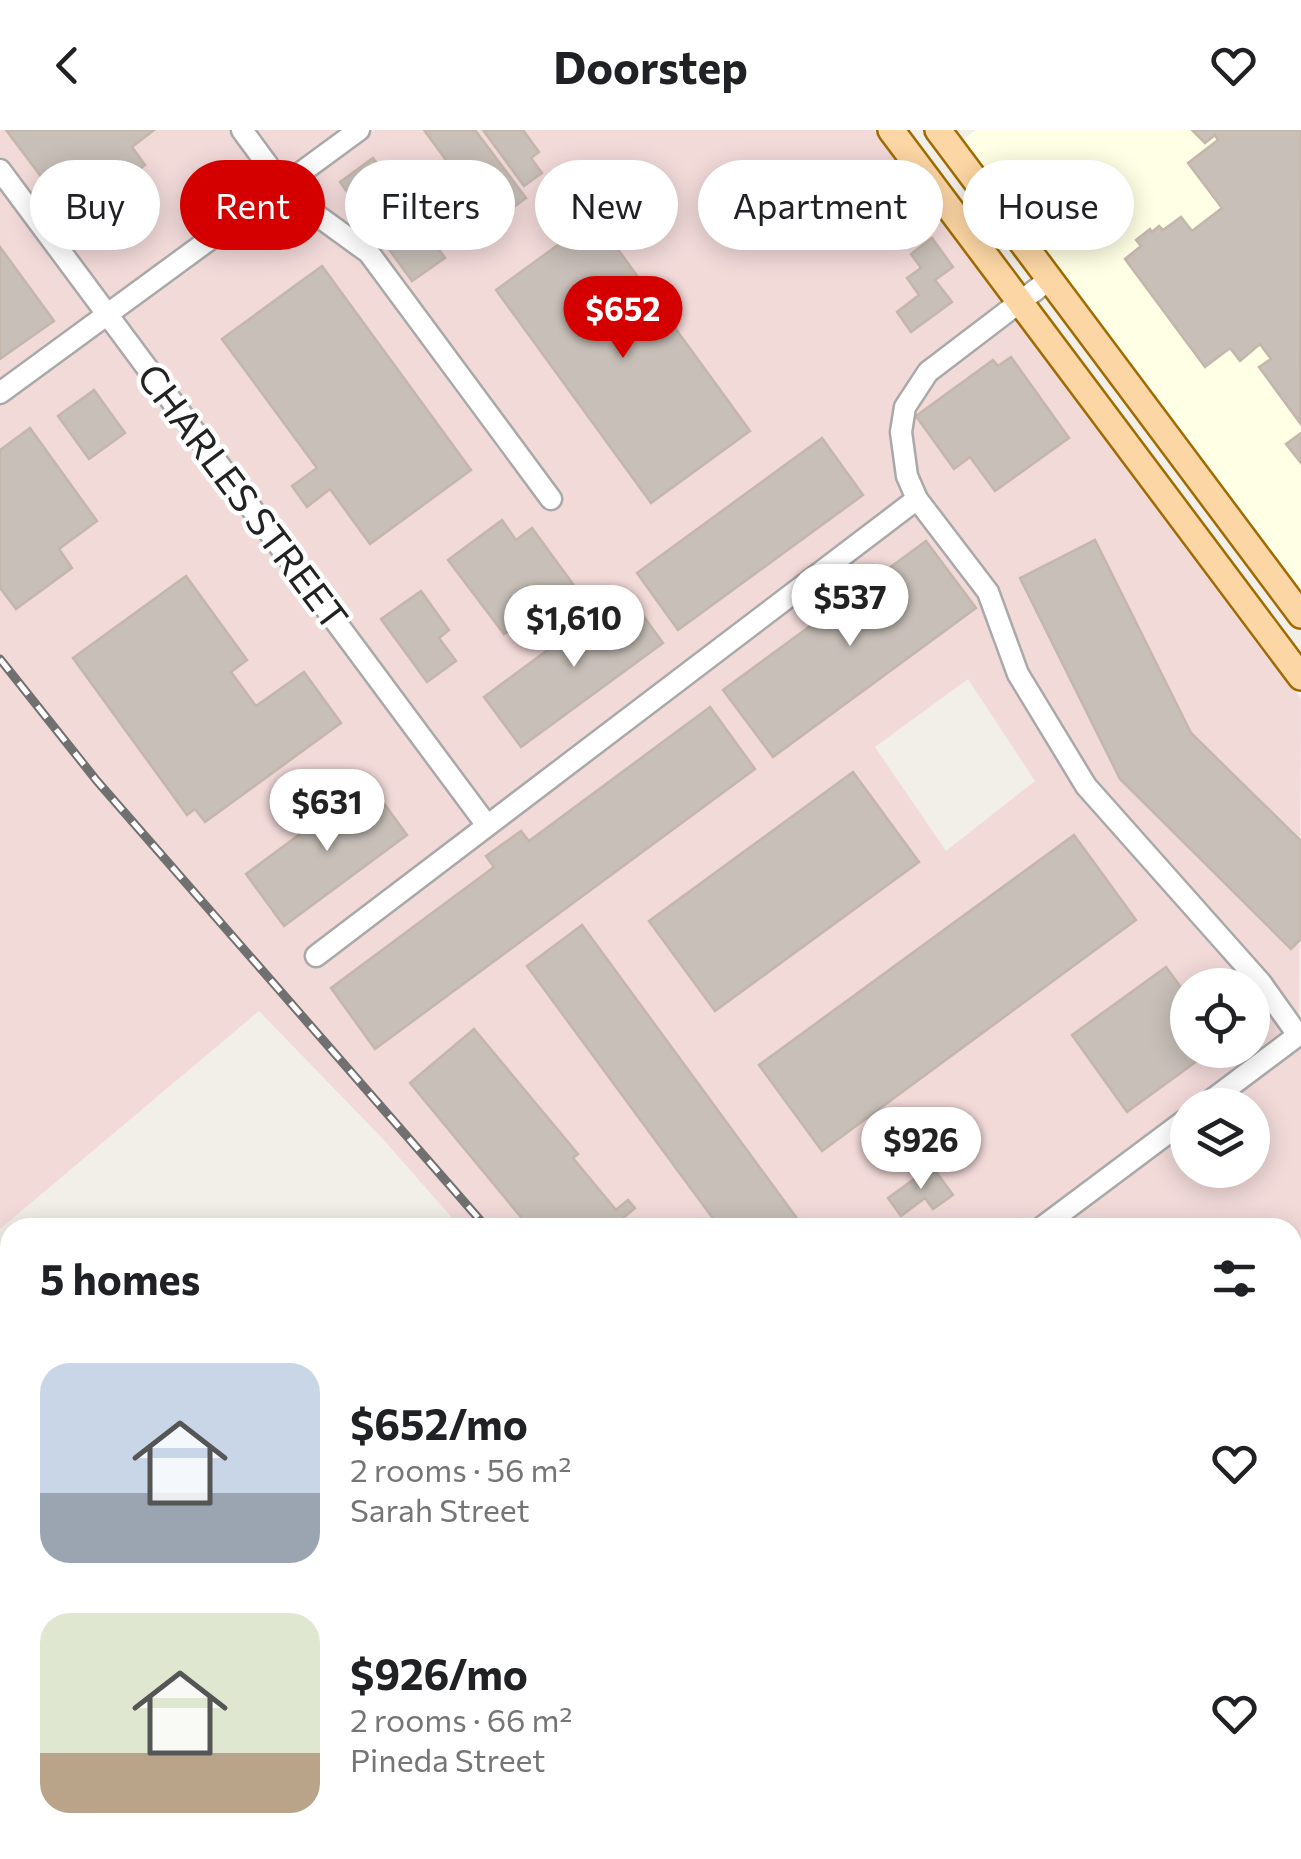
<!DOCTYPE html>
<meta charset="utf-8">
<style>
:root{--surface:#fff;--page:#f2f2f2;--text:#202124;--muted:#757577;--accent:#d40000}
body{margin:0;font-family:Commissioner,sans-serif;background:var(--page);color:var(--text);height:100vh;display:flex;flex-direction:column;font-size:38px;white-space:nowrap}
*{box-sizing:border-box;margin:0}
p{font-size:32px;color:var(--muted)}
.icon{flex:none;width:55px;height:55px;fill:none;stroke:currentColor;stroke-width:2;stroke-linecap:round;stroke-linejoin:round}
.map{position:relative;flex:1;overflow:hidden}
.drawer{position:absolute;left:0px;top:1088px;width:1302px;height:642px;display:flex;flex-direction:column;background:var(--surface);border-radius:30px 30px 0 0;box-shadow:0 5px 25px #0003}
.drawer>*{flex:none}
.top-card{position:absolute;left:30px;top:30px;width:1242px;height:90px;display:flex;gap:20px}
.controls{position:absolute;left:1170px;top:838px;display:grid;gap:20px}
.controls a{display:grid;place-items:center;width:100px;height:100px;border-radius:50%;background:var(--surface);box-shadow:0 5px 25px #0003;font-size:50px}
.price{position:absolute;translate:-50% -85px;padding:0 22px;border-radius:35px;background:#fff;color:#222;font-size:32px;line-height:65px;filter:drop-shadow(0 2px 5px #0008)}
.price::after{content:'';position:absolute;left:50%;top:60px;width:30px;height:22px;margin-left:-15px;background:inherit;clip-path:polygon(0 0,100% 0,50% 100%)}
.price.current{background:var(--accent);color:#fff}
ul{padding:0;list-style:none}
li{display:flex;align-items:center;gap:30px;height:250px;padding:0 40px}
li span{display:grid;place-items:center;flex:none;width:280px;height:200px;border-radius:30px;color:#555}
li>.icon{margin-inline-start:auto}
span .icon{width:120px;height:120px;fill:#fffc;stroke-width:1}
li b{font-size:42px}
h2{display:flex;justify-content:space-between;align-items:center;height:120px;padding:0 40px;font-size:42px}
.pill{padding:0 35px;border-radius:45px;background:var(--surface);box-shadow:0 5px 25px #0003;font-size:35px;line-height:90px}
.pill.current{background:var(--accent);color:#fff}
header{display:flex;justify-content:space-between;align-items:center;height:130px;padding:0 40px;background:var(--surface);font-size:45px;font-weight:700}
.map>svg:first-child{display:block}
</style>
<header><svg class="icon" aria-label="back" viewBox="0 0 24 24"><path d="M15 5l-7 7 7 7"/></svg>Doorstep<svg class="icon" aria-label="heart" viewBox="0 0 24 24"><path d="M12 20l-8-8c-3-5 5-10 8-4 3-6 11-1 8 4z"/></svg></header>
<div class="map">
<svg width="1301" height="1729" viewBox="0 0 1301 1729">
<rect width="100%" height="100%" fill="#f2efe9"/>
<g fill="#f2dad9" fill-rule="evenodd">
<path d="M0 0H230L271 54 110 171 0 26Z"/>
<path d="M252 0H342L284 43Z"/>
<path d="M375 0H881L1007 170 898 271 906 365 487 681 122 187 283 68 363 130 551 381 564 371 376 119 297 58Z"/>
<path d="M0 54 96 181 0 251Z"/>
<path d="M1018 186 1301 569 1299 892 1093 651 1026 540 916 344 910 303 914 281 935 249Z"/>
<path d="M108 197 474 691 304 822 315 838 916 382 980 466 1010 548 1251 855H1188V920H1252L1253 857 1285 903 1024 1097 461 1098 382 1008 259 881 0 1099V275ZM968 549 1035 651 946 721 875 617Z"/>
<path d="M1301 915V1456L1293 1463 1292 1098H1057L1187 1000 1188 1040H1252V975H1221Z"/>
<path d="M0 1282 10 1303V1720H288L294 1729H0Z"/>
<path d="M1301 1538V1612L1293 1603 1292 1539Z"/>
<path d="M1293 1628 1301 1638V1729H763L775 1720H1292Z"/>
<path d="M309 1720H452L440 1729H316Z"/>
<path d="M484 1720H742L730 1729H472Z"/>
</g>
<path fill="#ffffe5" d="M976 0H1301V485L952 18Z"/>
<path fill="#c6e0d4" d="M1301 1456V1538L1293 1539V1463Z"/>
<g fill="#c7bfb8" stroke="#c4b6ab" stroke-width="2.5">
<path d="M6 0H154L132 17 145 35 100 68 86 49 58 69Z"/>
<path d="M424 0H475L526 68 492 93Z"/>
<path d="M483 0H523L539 22 531 28 542 43 524 56Z"/>
<path d="M1192 0H1301L1300 293 1259 237 1271 229 1260 214 1240 231 1230 218 1205 237 1125 129 1141 116 1136 110 1150 99 1152 102 1159 96 1163 100 1181 87 1192 101 1222 78 1188 33 1218 10 1215 5 1205 13Z"/>
<path d="M373 28 445 128 412 151 340 52Z"/>
<path d="M595 88 750 301 651 373 496 160Z"/>
<path d="M932 108 953 137 935 150 952 172 911 202 897 182 919 165 907 148 921 138 911 124Z"/>
<path d="M0 117 54 191 0 229Z"/>
<path d="M322 136 471 340 370 414 330 359 307 377 292 356 317 338 222 209Z"/>
<path d="M1011 227 1069 308 995 361 970 327 954 339 916 286 993 230 998 236Z"/>
<path d="M94 260 125 303 89 329 58 286Z"/>
<path d="M30 298 97 391 59 419 72 438 16 479 0 458V320Z"/>
<path d="M1301 303V333L1286 314Z"/>
<path d="M822 308 863 365 678 500 637 443Z"/>
<path d="M502 390 516 410 532 398 573 454 504 504 448 430Z"/>
<path d="M1095 410 1191 603 1301 711V809L1291 819 1120 649 1020 448Z"/>
<path d="M926 411 976 478 773 627 723 560Z"/>
<path d="M186 446 247 530 231 542 256 576 304 542 341 593 205 692 195 679 187 685 73 528Z"/>
<path d="M421 461 449 500 439 508 456 531 427 552 381 489Z"/>
<path d="M626 462 663 513 521 617 484 567Z"/>
<path d="M710 577 755 639 375 919 331 858 494 737 486 726 521 701 529 711Z"/>
<path d="M853 642 919 732 715 881 649 791Z"/>
<path d="M369 653 407 705 284 796 246 744Z"/>
<path d="M1074 705 1136 790 822 1021 759 935Z"/>
<path d="M582 795 804 1098H720L527 836Z"/>
<path d="M1166 837 1188 867V920H1212L1127 982 1072 905Z"/>
<path d="M474 899 578 1024 573 1028 616 1080 628 1070 635 1078 616 1094 619 1098H530L410 953Z"/>
<path d="M932 1036 953 1065 933 1079 925 1068 901 1086 888 1068Z"/>
<path d="M0 1392 10 1404V1422L0 1430Z"/>
<path d="M10 1614V1718L0 1726V1621Z"/>
<path d="M1292 1678 1301 1689V1729H1234L1238 1724 1234 1720H1292Z"/>
<path d="M103 1720H200L188 1729H90Z"/>
<path d="M791 1720 798 1729H777L790 1720Z"/>
</g>
<g fill="none" stroke-linecap="round" stroke-linejoin="round">
<defs>
<g id="minor">
<path d="M242 0 283 56 307 78 369 123 551 369"/>
<path d="M0 40 486 694"/>
<path d="M1050 149 928 242 905 277 901 302 907 346 917 369 988 462 1018 544 1086 656 1261 853 1298 905"/>
<path d="M0 263 359 0"/>
<path d="M316 826 917 369"/>
<path d="M1205 975 1301 903"/>
<path d="M1041 1098 1188 988"/>
<path d="M0 1266 10 1283"/>
<path d="M299 1720 305 1729"/>
<path d="M456 1729 468 1720"/>
<path d="M746 1729 759 1720"/>
</g>
<g id="major">
<path d="M891 0 1301 547"/>
<path d="M938 0 1301 485"/>
</g>
</defs>
<use href="#minor" stroke="#a9a9a9" stroke-width="25"/>
<use href="#major" stroke="#a06b00" stroke-width="30"/>
<use href="#minor" stroke="#fff" stroke-width="20"/>
<use href="#major" stroke="#fcd6a4" stroke-width="25"/>
<defs>
<g id="rail">
<path d="M0 529 97 651 487 1098"/>
<path d="M1034 1720 1041 1729"/>
</g>
</defs>
<use href="#rail" stroke="#707070" stroke-width="9"/>
<use href="#rail" stroke="#fff" stroke-width="5" stroke-dasharray="15" stroke-linecap="butt"/>
</g>
<g text-anchor="middle" dominant-baseline="central" stroke-width="9" stroke-linejoin="round" paint-order="stroke">
<g font-size="38" fill="#222" stroke="#fff">
<text transform="translate(244 366) rotate(53)">CHARLES STREET</text>
</g>
</g>
</svg>
<div class="controls">
<a><svg class="icon" aria-label="locate" viewBox="0 0 24 24"><circle cx="12" cy="12" r="6"/><path d="M12 2v4M12 18v4M2 12h4M18 12h4"/></svg></a>
<a><svg class="icon" aria-label="layers" viewBox="0 0 24 24"><path d="M12 4l9 5-9 5-9-5zM3 14l9 5 9-5"/></svg></a>
</div>
<b class="price current" style="left:623px;top:231px">$652</b>
<b class="price" style="left:850px;top:519px">$537</b>
<b class="price" style="left:574px;top:540px">$1,610</b>
<b class="price" style="left:327px;top:724px">$631</b>
<b class="price" style="left:921px;top:1062px">$926</b>
<div class="top-card">
<a class="pill">Buy</a>
<a class="pill current">Rent</a>
<a class="pill">Filters</a>
<a class="pill">New</a>
<a class="pill">Apartment</a>
<a class="pill">House</a>
</div>
<section class="drawer">
<h2>5 homes<svg class="icon" aria-label="filters" viewBox="0 0 24 24"><path d="M4 7h16M4 17h16"/><circle cx="9" cy="7" r="2"/><circle cx="15" cy="17" r="2"/></svg></h2>
<ul>
<li><span style="background:linear-gradient(#c9d6e8 65%,#9aa5b1 0)"><svg class="icon" aria-label="home" viewBox="0 0 24 24"><path d="M3 11l9-7 9 7M6 9v11h12V9"/></svg></span><div><b>$652/mo</b><p>2 rooms · 56 m²</p><p>Sarah Street</p></div><svg class="icon" aria-label="heart" viewBox="0 0 24 24"><path d="M12 20l-8-8c-3-5 5-10 8-4 3-6 11-1 8 4z"/></svg></li>
<li><span style="background:linear-gradient(#dfe7d0 70%,#b9a48a 0)"><svg class="icon" aria-label="home" viewBox="0 0 24 24"><path d="M3 11l9-7 9 7M6 9v11h12V9"/></svg></span><div><b>$926/mo</b><p>2 rooms · 66 m²</p><p>Pineda Street</p></div><svg class="icon" aria-label="heart" viewBox="0 0 24 24"><path d="M12 20l-8-8c-3-5 5-10 8-4 3-6 11-1 8 4z"/></svg></li>
</ul>
</section>
</div>
